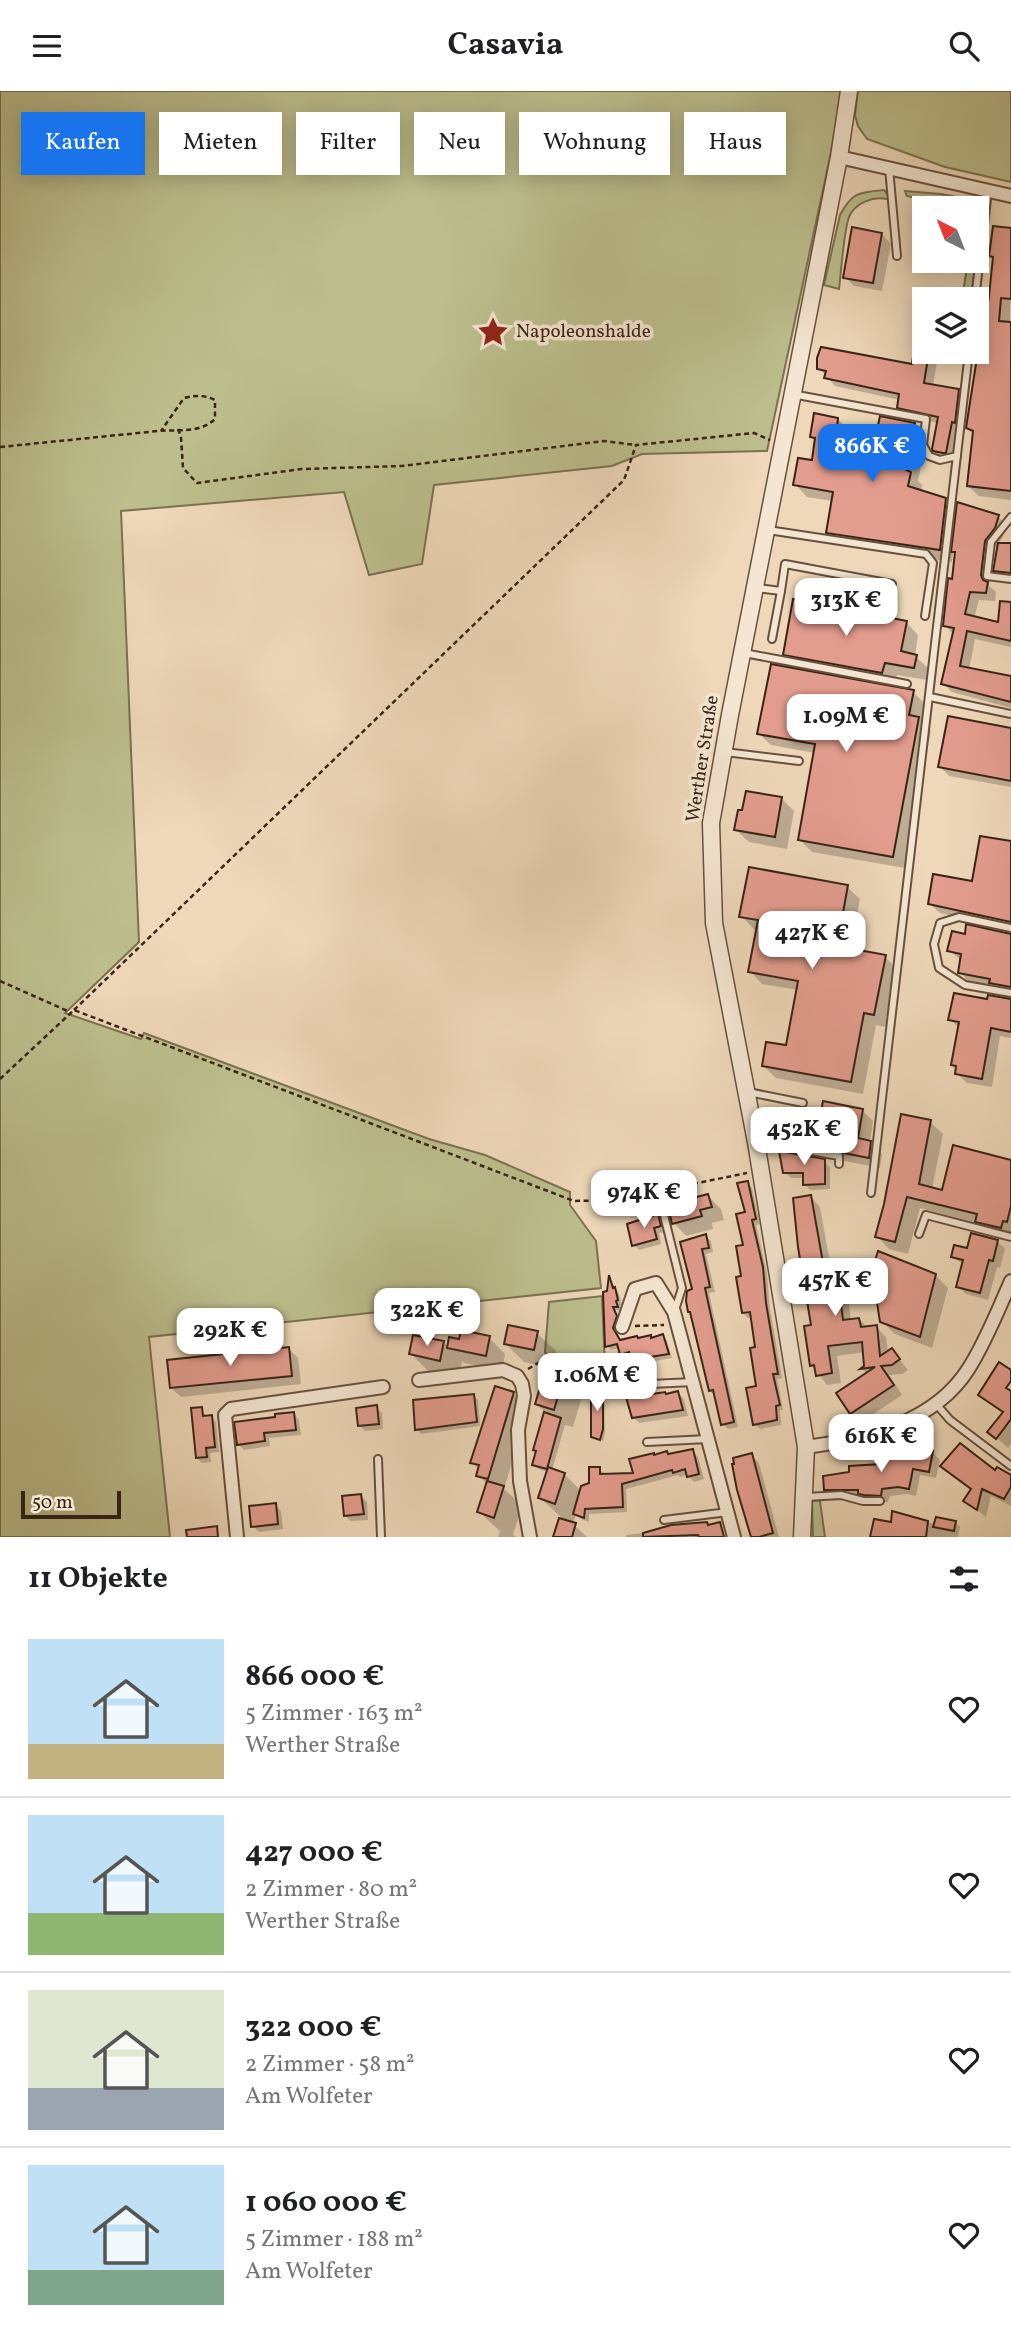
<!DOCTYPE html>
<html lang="de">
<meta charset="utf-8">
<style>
:root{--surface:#fff;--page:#f6f6f6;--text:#202124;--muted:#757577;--line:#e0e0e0;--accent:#1a73e8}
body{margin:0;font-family:Vollkorn,serif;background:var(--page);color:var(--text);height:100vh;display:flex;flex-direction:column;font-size:26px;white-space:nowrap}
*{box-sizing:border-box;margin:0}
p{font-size:23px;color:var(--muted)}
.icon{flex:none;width:38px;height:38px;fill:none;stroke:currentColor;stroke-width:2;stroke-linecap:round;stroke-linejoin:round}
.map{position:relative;height:1446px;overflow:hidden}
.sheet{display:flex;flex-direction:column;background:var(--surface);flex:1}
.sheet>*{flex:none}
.guide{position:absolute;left:21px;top:21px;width:970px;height:63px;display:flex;gap:14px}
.needle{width:46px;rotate:318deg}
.tools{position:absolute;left:912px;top:105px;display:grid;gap:14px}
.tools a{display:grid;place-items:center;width:77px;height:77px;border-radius:0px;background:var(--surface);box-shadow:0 4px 18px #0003;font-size:35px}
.scale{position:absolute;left:21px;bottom:18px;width:100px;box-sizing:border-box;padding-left:7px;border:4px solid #3a2415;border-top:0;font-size:19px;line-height:24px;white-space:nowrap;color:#3a2415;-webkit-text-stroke:5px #f4e6d2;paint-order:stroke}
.price{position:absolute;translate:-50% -60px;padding:0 16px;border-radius:14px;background:#fff;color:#222;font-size:23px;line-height:46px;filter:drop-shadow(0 2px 4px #0008)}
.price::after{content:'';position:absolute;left:50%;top:42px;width:21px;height:16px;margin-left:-10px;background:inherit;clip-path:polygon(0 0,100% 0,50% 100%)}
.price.current{background:var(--accent);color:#fff}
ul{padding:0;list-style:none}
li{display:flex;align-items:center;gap:21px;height:175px;padding:0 28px}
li+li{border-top:2px solid var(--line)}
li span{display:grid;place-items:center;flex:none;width:196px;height:140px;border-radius:0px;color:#555}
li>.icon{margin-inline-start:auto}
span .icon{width:84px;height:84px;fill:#fffc;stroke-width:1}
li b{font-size:30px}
h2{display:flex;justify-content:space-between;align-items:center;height:84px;padding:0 28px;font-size:30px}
.chip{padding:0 24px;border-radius:0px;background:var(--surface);box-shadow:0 4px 18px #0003;font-size:24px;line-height:63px}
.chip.current{background:var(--accent);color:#fff}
header{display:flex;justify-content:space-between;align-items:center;height:91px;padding:0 28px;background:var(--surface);font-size:32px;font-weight:700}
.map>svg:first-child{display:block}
</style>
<header><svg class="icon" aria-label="menu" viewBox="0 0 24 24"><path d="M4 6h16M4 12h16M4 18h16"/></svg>Casavia<svg class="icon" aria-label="search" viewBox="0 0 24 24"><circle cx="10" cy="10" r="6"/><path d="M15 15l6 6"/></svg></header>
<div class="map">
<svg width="1011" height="1446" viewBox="0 0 1011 1446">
<rect width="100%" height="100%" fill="#eed8b9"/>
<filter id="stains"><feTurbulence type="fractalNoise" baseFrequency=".00286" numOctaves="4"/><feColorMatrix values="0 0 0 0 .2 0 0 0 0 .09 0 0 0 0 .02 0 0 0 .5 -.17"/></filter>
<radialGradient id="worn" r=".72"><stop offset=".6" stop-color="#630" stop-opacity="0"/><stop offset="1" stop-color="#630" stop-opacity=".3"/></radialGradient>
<g fill="#bcbe8d" stroke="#7b7151" stroke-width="2">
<path d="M0 0H841L833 52 767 360 642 363 612 375 434 394 422 473 369 484 344 401 121 420 139 851 65 922 141 948 144 942 429 1048 485 1064 570 1101V1114L596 1150 601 1197 149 1246 170 1446H0Z"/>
<path d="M858 0H1011V91L945 76 867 48 858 35 855 24Z"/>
<path d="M884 99 889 105 887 108C873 105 855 112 849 126 844 139 841 182 839 198L824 194 840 124C852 101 860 101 884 99Z"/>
<path d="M905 100 941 103 983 111 977 165 976 117H956L907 105Z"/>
<path d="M962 170H976L971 208H962L966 183 962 175Z"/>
<path d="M602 1205 605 1276 593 1284 582 1287 552 1275 545 1261 549 1211Z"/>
<path d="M815 1409 820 1410 825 1446H813L812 1411Z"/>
</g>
<g fill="#0003">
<path d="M1011 139 1010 233 1011 409 979 405 968 395 975 343 968 336 987 230 995 168 991 165Z"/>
<path d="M882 143 891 153 882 200 854 195 845 186Z"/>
<path d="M920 231 924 232V261H952L950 272 937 271 933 295 958 300 967 309 964 340 961 339 953 371 944 369 934 359 938 332 908 325 899 316 900 309 835 295 819 277 914 275Z"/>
<path d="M838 328 850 341 878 346 915 333 927 346 918 390 922 394 921 401 945 409 958 421 998 426 1007 434 1003 446 993 459 989 495 996 501 995 510 979 509 974 527 999 533 1011 513V556L975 548 969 579 1011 588V617L952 601 943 592 954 544 945 534 957 463 953 460 952 471 840 454 827 441 833 410 807 406 795 393 813 371 817 351 812 346Z"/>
<path d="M1011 454V489H1004L995 479Z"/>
<path d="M906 531 918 544 915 565 929 578 927 589 897 584 894 594 798 576 785 563Z"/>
<path d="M913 601 925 613 922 631 931 640 905 777 812 761 800 749 815 662 771 654 758 642Z"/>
<path d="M1011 639V696L949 685 940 676Z"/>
<path d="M782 708 794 720 787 758 749 751 736 739Z"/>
<path d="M1011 752V838L940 822 930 813 973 792Z"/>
<path d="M847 796 860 808 850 859 885 866 897 878 886 936 876 934 863 1003 776 987 763 975 788 956 798 899 762 893 750 880 758 838H754L741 825Z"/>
<path d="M1011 844V903L1001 901 995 895 969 891 960 881 962 870 949 859 966 845Z"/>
<path d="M1011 909V947L1000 945 992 996 967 992 957 983 958 978 953 973 959 937 950 928 988 910Z"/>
<path d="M862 1019 873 1030 870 1051 882 1063 880 1077 790 1059 779 1048Z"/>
<path d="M930 1031 943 1043 932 1098 943 1101 1011 1071V1148L989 1143 978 1132 920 1117 908 1163 889 1158 877 1145Z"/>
<path d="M824 1070 830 1076V1098L810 1099 805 1093V1087H791L785 1081Z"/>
<path d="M747 1092 752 1097 760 1133 756 1134 767 1183 770 1218 782 1287 777 1288 783 1319H780L781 1334 760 1338 755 1334 758 1296 757 1258 752 1226 748 1227 743 1222Z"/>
<path d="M708 1105 721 1118 724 1129 712 1132 713 1138 686 1145 674 1132Z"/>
<path d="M811 1106 820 1116 832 1183 847 1199 851 1230 859 1228 868 1237 876 1236 886 1246 888 1262 892 1259 908 1279 902 1283 889 1284 902 1304 861 1331 852 1322 867 1283 863 1279 866 1276 865 1261 837 1265 841 1292 827 1294 812 1274Z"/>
<path d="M657 1125 663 1130 665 1141 659 1142 661 1153 639 1159 634 1154Z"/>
<path d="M705 1145 711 1150 713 1161 706 1163 715 1201 709 1202 738 1336 728 1338 723 1333 716 1305 710 1300 694 1200 682 1152Z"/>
<path d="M997 1150 1005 1158 1000 1177 997 1176 988 1209 966 1203 958 1195 964 1174 953 1166Z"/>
<path d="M935 1184 948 1197 932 1257 895 1243 882 1231Z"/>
<path d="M610 1188 619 1203 622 1214H620L621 1220 615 1219 620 1231 617 1239 619 1246 623 1250 663 1245 667 1250 672 1267 637 1273 632 1266 626 1267 620 1257 611 1259 607 1255Z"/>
<path d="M537 1242 556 1260 552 1277 524 1271 506 1253Z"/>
<path d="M489 1247 505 1263 502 1280 465 1272 462 1270 459 1287 430 1282 411 1263 443 1251 449 1256 460 1250Z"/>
<path d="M289 1258 298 1267 301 1293 181 1306 171 1297Z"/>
<path d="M562 1290 581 1309 573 1336 565 1334 552 1379 564 1383 581 1400 591 1394 599 1378 605 1383 635 1384 655 1365 692 1360 698 1366 704 1388 694 1391 688 1384 680 1386 678 1384 626 1398 627 1421 589 1423V1431L581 1428 576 1423 573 1433 587 1446H555L561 1426 540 1407 549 1381 538 1378 534 1373 537 1361 535 1358 546 1322 537 1313Z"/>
<path d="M602 1298 604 1301 605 1341 603 1350 593 1345Z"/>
<path d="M513 1302 528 1318 504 1398 522 1415 513 1444 516 1446H498L500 1440 479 1421 488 1394 478 1384 480 1379 472 1371Z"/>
<path d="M678 1302 684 1308 688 1325 639 1332 633 1326 640 1307Z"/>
<path d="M1011 1302V1353L1008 1357 990 1341 1004 1323 980 1304Z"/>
<path d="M474 1305 478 1309 480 1335 421 1343 417 1338Z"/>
<path d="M376 1316 382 1322 383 1338 365 1340 359 1334Z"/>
<path d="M201 1318 207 1327 211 1326 216 1331 219 1361 210 1362 211 1371 202 1372 197 1367Z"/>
<path d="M294 1323 299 1329 301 1344 269 1347 270 1355 244 1359 238 1353 277 1328Z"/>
<path d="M932 1361 940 1369 936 1387 920 1384 916 1405 907 1403 890 1405 888 1411H873L863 1406H834L826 1398 883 1374Z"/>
<path d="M751 1364 759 1372 779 1446H753Z"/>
<path d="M943 1375 1011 1386V1415L991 1405 986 1426 966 1410 972 1399Z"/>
<path d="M361 1405 367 1411 368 1429 351 1430 345 1425Z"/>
<path d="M275 1414 281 1420 283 1438 259 1441 253 1435Z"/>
<path d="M912 1429 936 1433 955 1431 960 1436 958 1446H872L892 1433Z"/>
<path d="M719 1433 725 1446H663L661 1438Z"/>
<path d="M643 1442 647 1446H626V1444Z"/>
</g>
<g fill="#e39d8e" stroke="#3a2415" stroke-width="2">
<path d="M993 135 1011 137V208L1001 207 999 230 1011 231V400L967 395 973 340 966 337 983 228H986L989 205 993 166 989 165Z"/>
<path d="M852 136 882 142 873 192 843 187Z"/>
<path d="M917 235 924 236V261H929L924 292 959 298 955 332 952 331 946 362H943L933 360 932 358 938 326 897 317 899 303 824 287 826 280 817 278V267L821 256 912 273Z"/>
<path d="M814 322 838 327 837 337 876 344 880 325 915 332 906 379 911 381 908 395 946 407 940 459 826 442 833 401 793 394 798 367 812 369 815 347 810 346Z"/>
<path d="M957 411 999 424 995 437 985 450 981 484 983 489 988 491 986 502 970 501 965 523 998 531 1000 510 1011 511V550L967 540 960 575 1011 585V611L941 593 954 537 943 535 948 487 952 488 955 461H951Z"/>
<path d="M998 452H1011V482L993 480Z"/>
<path d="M793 508 907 530 901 560 917 564 914 577 885 572 882 582 783 564Z"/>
<path d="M771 573 914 599 909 624 919 626 893 766 798 749 815 653 757 643Z"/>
<path d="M948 625 1011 637V690L938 676Z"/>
<path d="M746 700 782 706 775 746 734 739 738 719H742Z"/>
<path d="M980 745 1011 750V831L928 813 933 783 972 790Z"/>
<path d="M749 776 848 794 837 855 886 864 874 924 864 922 851 991 762 975 766 951 786 954 798 890 748 881 758 829 739 826Z"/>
<path d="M966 833 1011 843V896L989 892 990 888 958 882 961 863 947 860 952 840 965 843Z"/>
<path d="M954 902 987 908 988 904 1011 908V941L991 937 982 988 955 983 956 975 951 974 959 931 948 929Z"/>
<path d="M823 1010 863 1018 858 1047 871 1050 869 1067 777 1049 776 1035 773 1034 775 1023 819 1032Z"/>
<path d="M901 1023 931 1029 919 1093 942 1099 953 1054 1011 1069V1115L1007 1131 1003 1130 1001 1137 975 1131 977 1123 907 1106 895 1151 875 1146 884 1113Z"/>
<path d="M779 1060 825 1068V1093L803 1094V1082H783Z"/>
<path d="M748 1090 756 1128 752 1129 763 1176 766 1212 778 1283H773L780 1314 776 1315 777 1329 753 1334 746 1297 756 1295 750 1257 755 1256 750 1221 742 1222 736 1186 741 1185 736 1155 743 1154 736 1123 745 1121 737 1092Z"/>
<path d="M708 1103 712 1116 700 1119 702 1125 672 1133 669 1120 676 1119 674 1112Z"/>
<path d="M811 1104 825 1183 833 1182 834 1188H838L843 1229 859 1227 861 1236 877 1234 880 1265 892 1257 900 1268 892 1274 881 1275 894 1294 850 1323 836 1302 875 1276 860 1278 864 1275 862 1251 828 1255 832 1282 816 1285 814 1274 810 1275 804 1235 811 1234 798 1156 793 1107Z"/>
<path d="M658 1123 661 1135 654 1137 657 1148 632 1155 627 1133Z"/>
<path d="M971 1142 998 1149 993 1170 989 1169 980 1202 956 1196 963 1169 951 1166 954 1154 967 1157Z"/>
<path d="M706 1143 709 1157 702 1158 710 1196 705 1197 734 1331 721 1334 713 1299 709 1300 690 1221H688L686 1210 687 1200 692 1198 680 1151Z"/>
<path d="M878 1160 936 1183 920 1246 880 1231 872 1179Z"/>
<path d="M609 1184 613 1197 615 1196 618 1209 616 1210 618 1216H613L617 1225 613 1237 620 1249 637 1245 638 1247 651 1244V1247L663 1243 669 1263 631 1269 629 1261 620 1264 617 1253 605 1256 603 1201 607 1200Z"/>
<path d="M508 1234 538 1240 534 1259 504 1253Z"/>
<path d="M461 1239 490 1245 486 1265 447 1257 449 1246 459 1248Z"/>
<path d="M413 1244 444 1250 440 1270 409 1263Z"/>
<path d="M289 1256 292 1285 170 1297 167 1269Z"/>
<path d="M999 1271 1011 1279V1290L1006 1297 1011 1300V1328L996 1348 987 1341 1003 1321 978 1304Z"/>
<path d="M544 1283 563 1288 554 1319 535 1313Z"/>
<path d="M495 1295 514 1301 488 1388 476 1385 479 1374 470 1372Z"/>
<path d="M603 1296V1338L600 1349 591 1346V1297Z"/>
<path d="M678 1300 683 1319 632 1327 626 1306 639 1303V1305L665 1301 666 1303Z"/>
<path d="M474 1303 477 1331 415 1339 413 1309Z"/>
<path d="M377 1314 379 1333 358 1335 356 1317Z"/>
<path d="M202 1316 203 1325 212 1324 215 1356 206 1357 207 1366 196 1367 191 1317Z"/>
<path d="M294 1321 296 1339 264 1342 265 1350 237 1354 234 1331 275 1326V1323Z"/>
<path d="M544 1321 561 1327 547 1378 532 1374 536 1360 533 1359Z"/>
<path d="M960 1352 995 1379 997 1376 1011 1384V1396L1004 1408 982 1398 977 1419 963 1410 971 1398 940 1375Z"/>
<path d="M908 1355 933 1360 929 1381 913 1378 909 1398 898 1396 882 1398 881 1405 864 1404 858 1403V1399H824L823 1385 849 1381V1375L881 1373 880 1366 907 1364Z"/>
<path d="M693 1358 699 1383 687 1386 685 1378 673 1382 672 1379 622 1393 623 1416 585 1418 584 1427 573 1423 581 1395 589 1392V1376H600V1383L633 1382 629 1368 654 1362V1364L667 1360 668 1363Z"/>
<path d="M752 1362 773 1442 759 1446H751L737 1399 732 1373H734L733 1367Z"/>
<path d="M548 1376 565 1382 555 1413 538 1407Z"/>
<path d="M487 1390 504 1395 494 1427 477 1421Z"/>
<path d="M361 1403 364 1423 344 1425 342 1405Z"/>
<path d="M276 1412 278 1433 251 1436 249 1415Z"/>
<path d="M892 1420 928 1430 926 1446H870L874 1428 891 1431Z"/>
<path d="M936 1426 956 1430 954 1440 933 1436Z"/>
<path d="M559 1427 576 1432 572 1446H553Z"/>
<path d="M707 1431 708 1434 720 1431 724 1446H699L698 1444 643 1446V1442L671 1434Z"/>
<path d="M217 1435 218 1446H187L186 1439Z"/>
</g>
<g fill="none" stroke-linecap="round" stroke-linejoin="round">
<defs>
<g id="service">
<path d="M889 77 897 165"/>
<path d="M975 208 988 100"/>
<path d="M792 303 926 328 923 354 929 365 940 369 957 365"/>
<path d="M1011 426 991 451 987 485 1011 488"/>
<path d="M768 439 926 463 933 472 925 525"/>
<path d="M757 497 781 500 785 473 892 493"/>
<path d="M772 548 781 500"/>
<path d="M744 562 907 593"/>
<path d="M930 606 1011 623"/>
<path d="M725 661 799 670"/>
<path d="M1011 837 959 826 940 832 934 853 939 877 965 894 1011 902"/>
<path d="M748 1001 803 1012"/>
<path d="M758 1051 839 1065V1073"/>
<path d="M658 1100 682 1197 675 1219"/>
<path d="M871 1102 969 261"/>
<path d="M919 1143 926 1124 1011 1146"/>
<path d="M630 1294 693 1291"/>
<path d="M936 1313 950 1329 1011 1375"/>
<path d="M647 1351 708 1348"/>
<path d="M378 1368 381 1446"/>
<path d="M806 1406 841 1404 863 1410H880"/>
<path d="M664 1429 728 1421"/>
</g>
<g id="minor">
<path d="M839 66 1011 105"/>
<path d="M622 1236 635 1198 656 1192 674 1221 734 1446"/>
<path d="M419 1289 503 1279 517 1285 522 1293 524 1305 518 1339 520 1390 530 1446"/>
<path d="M806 1356C865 1348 935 1332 969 1277 986 1250 998 1219 1011 1190"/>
<path d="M237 1446 225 1324 231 1318 383 1296"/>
</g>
<path id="tertiary" d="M802 1446 806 1356 756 1051 714 832 711 732 730 624 839 66 849 0"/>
</defs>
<use href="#service" stroke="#67513e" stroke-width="10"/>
<use href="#minor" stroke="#67513e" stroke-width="16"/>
<use href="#tertiary" stroke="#67513e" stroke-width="19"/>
<g stroke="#3a2415" stroke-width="2.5" stroke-dasharray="5 3.5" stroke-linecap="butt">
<path d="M178 338 181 346 183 377 197 392 302 378 402 375 604 350 636 354"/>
<path d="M0 356 158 340C178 338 199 343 215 328V309C204 304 196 304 184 307L161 340"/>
<path d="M0 890 70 921"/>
<path d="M74 919 624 389 636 354 754 342 770 349"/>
<path d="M0 988 74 919 574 1110 613 1109 648 1102"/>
<path d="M668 1098 747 1082"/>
<path d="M635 1235 664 1234"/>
<path d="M528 1278 557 1261"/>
</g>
<use href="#service" stroke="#f4e6d2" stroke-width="6"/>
<use href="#minor" stroke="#f4e6d2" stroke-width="12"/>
<use href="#tertiary" stroke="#f4e6d2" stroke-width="16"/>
</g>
<defs>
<symbol id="sight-bare" viewBox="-9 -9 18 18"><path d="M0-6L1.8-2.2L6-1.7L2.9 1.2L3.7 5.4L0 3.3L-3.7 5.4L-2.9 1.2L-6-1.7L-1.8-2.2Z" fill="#8f2418" stroke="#f4e6d2" stroke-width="2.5" paint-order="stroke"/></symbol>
</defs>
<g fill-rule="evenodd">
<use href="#sight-bare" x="471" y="219" width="44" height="44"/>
</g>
<g text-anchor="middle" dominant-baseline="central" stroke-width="7" stroke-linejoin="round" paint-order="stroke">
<g font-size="19" fill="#3a2415" stroke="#f4e6d2" text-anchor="start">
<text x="516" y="241">Napoleonshalde</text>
</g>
<g font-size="19" fill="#3a2415" stroke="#f4e6d2">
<text transform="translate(703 668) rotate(-81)">Werther Straße</text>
</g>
</g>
<rect width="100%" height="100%" filter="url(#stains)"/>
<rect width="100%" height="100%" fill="url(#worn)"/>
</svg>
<div class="tools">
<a><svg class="needle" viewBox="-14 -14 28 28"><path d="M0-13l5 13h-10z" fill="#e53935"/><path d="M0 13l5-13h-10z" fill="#757577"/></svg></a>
<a><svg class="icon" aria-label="layers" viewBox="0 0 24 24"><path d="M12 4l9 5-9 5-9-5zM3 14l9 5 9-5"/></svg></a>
</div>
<div class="scale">50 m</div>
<b class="price current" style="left:872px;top:393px">866K €</b>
<b class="price" style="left:846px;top:547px">313K €</b>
<b class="price" style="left:846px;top:663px">1.09M €</b>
<b class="price" style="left:812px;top:880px">427K €</b>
<b class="price" style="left:804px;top:1076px">452K €</b>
<b class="price" style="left:644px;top:1139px">974K €</b>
<b class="price" style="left:835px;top:1227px">457K €</b>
<b class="price" style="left:427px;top:1257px">322K €</b>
<b class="price" style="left:230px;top:1277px">292K €</b>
<b class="price" style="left:597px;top:1322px">1.06M €</b>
<b class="price" style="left:881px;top:1383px">616K €</b>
<div class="guide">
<a class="chip current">Kaufen</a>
<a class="chip">Mieten</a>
<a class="chip">Filter</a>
<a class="chip">Neu</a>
<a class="chip">Wohnung</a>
<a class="chip">Haus</a>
</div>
</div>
<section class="sheet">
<h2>11 Objekte<svg class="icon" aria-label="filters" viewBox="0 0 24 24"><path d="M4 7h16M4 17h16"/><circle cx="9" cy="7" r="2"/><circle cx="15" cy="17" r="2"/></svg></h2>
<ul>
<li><span style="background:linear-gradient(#bfe0f5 75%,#c2b280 0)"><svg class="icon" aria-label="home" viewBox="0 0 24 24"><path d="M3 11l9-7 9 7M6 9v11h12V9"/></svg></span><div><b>866 000 €</b><p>5 Zimmer · 163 m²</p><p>Werther Straße</p></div><svg class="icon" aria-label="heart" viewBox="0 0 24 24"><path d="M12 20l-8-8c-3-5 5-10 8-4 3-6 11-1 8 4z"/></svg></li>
<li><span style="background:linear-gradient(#bfe0f5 70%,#8fb573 0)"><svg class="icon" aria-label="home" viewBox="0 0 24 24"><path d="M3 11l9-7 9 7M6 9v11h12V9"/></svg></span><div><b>427 000 €</b><p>2 Zimmer · 80 m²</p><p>Werther Straße</p></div><svg class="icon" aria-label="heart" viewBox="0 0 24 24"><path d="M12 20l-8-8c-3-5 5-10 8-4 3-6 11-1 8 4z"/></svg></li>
<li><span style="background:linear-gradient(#dfe7d0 70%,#9aa5b1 0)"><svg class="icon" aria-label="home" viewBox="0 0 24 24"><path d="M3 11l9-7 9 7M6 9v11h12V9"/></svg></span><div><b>322 000 €</b><p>2 Zimmer · 58 m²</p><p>Am Wolfeter</p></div><svg class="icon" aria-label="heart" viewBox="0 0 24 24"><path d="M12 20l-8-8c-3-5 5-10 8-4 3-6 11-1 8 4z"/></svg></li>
<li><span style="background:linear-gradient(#bfe0f5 75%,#7fa58c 0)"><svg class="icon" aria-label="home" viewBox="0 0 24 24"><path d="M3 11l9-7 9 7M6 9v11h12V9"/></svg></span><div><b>1 060 000 €</b><p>5 Zimmer · 188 m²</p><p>Am Wolfeter</p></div><svg class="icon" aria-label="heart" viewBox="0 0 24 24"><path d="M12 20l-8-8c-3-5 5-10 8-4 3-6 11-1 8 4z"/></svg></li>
</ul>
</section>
